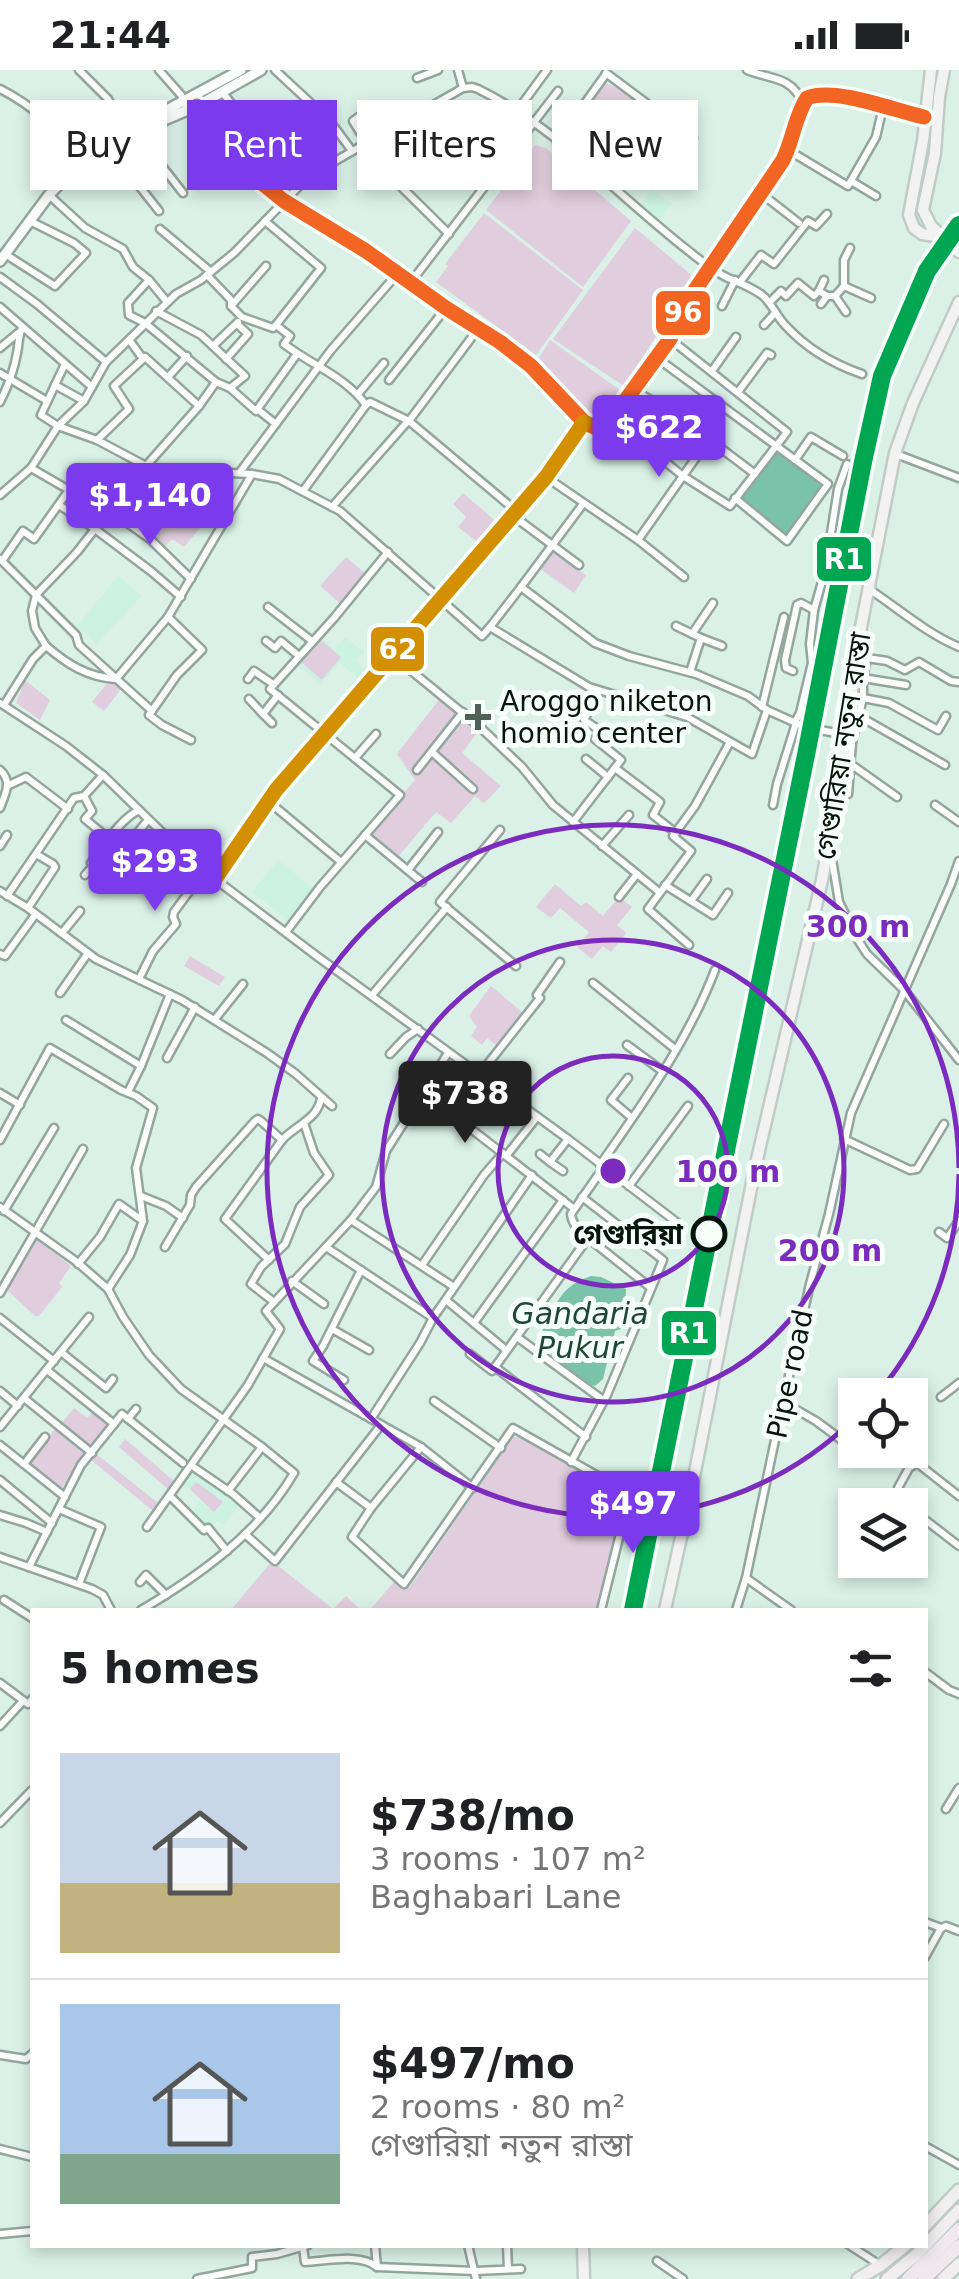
<!DOCTYPE html>
<meta charset="utf-8">
<style>
:root{--surface:#fff;--page:#f6f6f6;--text:#202124;--muted:#757577;--line:#e0e0e0;--accent:#7c3aed}
body{margin:0;font-family:"DejaVu Sans","Noto Sans Bengali",sans-serif;background:var(--page);color:var(--text);height:100vh;display:flex;flex-direction:column;font-size:38px;white-space:nowrap}
*{box-sizing:border-box;margin:0}
p{font-size:32px;color:var(--muted)}
.icon{flex:none;width:55px;height:55px;fill:none;stroke:currentColor;stroke-width:2;stroke-linecap:round;stroke-linejoin:round}
.map{position:relative;flex:1;overflow:hidden}
.details{position:absolute;left:30px;top:1538px;width:898px;height:640px;display:flex;flex-direction:column;background:var(--surface);border-radius:0px;box-shadow:0 5px 15px #0003}
.details>*{flex:none}
.hud{position:absolute;left:30px;top:30px;width:900px;height:90px;display:flex;gap:20px}
.controls{position:absolute;left:838px;top:1308px;display:grid;gap:20px}
.controls a{display:grid;place-items:center;width:90px;height:90px;border-radius:0px;background:var(--surface);box-shadow:0 5px 15px #0003;font-size:50px}
.price{position:absolute;translate:-50% -85px;padding:0 22px;border-radius:10px;background:var(--accent);color:#fff;font-size:32px;line-height:65px;filter:drop-shadow(0 2px 5px #0008)}
.price::after{content:'';position:absolute;left:50%;top:60px;width:30px;height:22px;margin-left:-15px;background:inherit;clip-path:polygon(0 0,100% 0,50% 100%)}
.price.selected{background:#222;color:#fff}
ul{padding:0;list-style:none}
li{display:flex;align-items:center;gap:30px;height:250px;padding:0 30px}
li+li{border-top:2px solid var(--line)}
li span{display:grid;place-items:center;flex:none;width:280px;height:200px;border-radius:0px;color:#555}
li>.icon{margin-inline-start:auto}
span .icon{width:120px;height:120px;fill:#fffc;stroke-width:1}
li b{font-size:42px}
h2{display:flex;justify-content:space-between;align-items:center;height:120px;padding:0 30px;font-size:42px}
.pill{padding:0 35px;border-radius:0px;background:var(--surface);box-shadow:0 5px 15px #0003;font-size:35px;line-height:90px}
.pill.selected{background:var(--accent);color:#fff}
.status{display:flex;justify-content:space-between;align-items:center;height:70px;padding:0 50px;background:var(--surface);direction:ltr}
.status svg{height:28px;fill:currentColor}
.map>svg:first-child{display:block}
</style>
<div class="status"><b>21:44</b><svg viewBox="0 0 49 12"><path d="M0 12V9h3v3zM5 12V6h3v6zM10 12V3h3v9zM15 12V0h3v12zM26 1h20v11H26zM47 4h2v5h-2z"/></svg></div>
<div class="map">
<svg width="959" height="2209" viewBox="0 0 959 2209">
<rect width="100%" height="100%" fill="#dbf1e8"/>
<g fill="#ccf2e3">
<path d="M652 119 672 134 659 150 641 133Z"/>
<path d="M118 506 142 526 96 574 77 556Z"/>
<path d="M319 566 335 579 345 567 363 581 355 591 373 606 366 614 339 592 321 614 296 594Z"/>
<path d="M278 790 316 820 290 852 252 822Z"/>
<path d="M195 1399 242 1433 223 1455 218 1451 205 1460 190 1445 201 1431 183 1414Z"/>
</g>
<g fill="#e0cddd">
<path d="M603 12 622 20 645 37 624 64 610 54 598 69 587 59 591 53 581 43Z"/>
<path d="M535 75 546 78 631 151 583 217 486 140Z"/>
<path d="M484 143 583 220 536 285 436 212 448 196 445 194Z"/>
<path d="M635 158 694 207 624 316 553 269Z"/>
<path d="M550 270 624 323 611 353 583 342 571 325 539 288Z"/>
<path d="M188 407 223 411 229 418 207 450 184 477 172 469 164 477 145 460 177 421 171 415 179 408Z"/>
<path d="M463 423 498 453 480 474 458 457 466 447 453 434Z"/>
<path d="M551 480 586 505 574 523 539 498Z"/>
<path d="M346 487 367 505 341 534 320 516Z"/>
<path d="M319 568 341 587 322 610 300 591Z"/>
<path d="M25 610 50 630 40 650 16 633Z"/>
<path d="M110 610 121 619 104 641 92 632Z"/>
<path d="M441 627 480 659 462 683 501 716 484 733 475 726 451 753 436 742 397 788 368 764 415 710 397 684Z"/>
<path d="M555 814 581 836 586 832 603 846 619 827 632 837 617 855 626 863 611 882 603 876 592 889 577 877 589 862 560 838 551 848 536 837Z"/>
<path d="M190 886 225 907 219 916 184 896Z"/>
<path d="M491 916 523 943 497 976 487 968 482 975 471 966 477 957 469 946Z"/>
<path d="M37 1169 71 1196 59 1213 62 1217 39 1246H35L6 1219Z"/>
<path d="M74 1338 87 1348 92 1343 110 1354 91 1378 61 1354Z"/>
<path d="M56 1358 88 1384 60 1420 27 1394Z"/>
<path d="M513 1367 524 1368 624 1427 597 1540H370L397 1508 409 1518Z"/>
<path d="M125 1369 174 1411 169 1420 119 1377Z"/>
<path d="M95 1383 158 1433 153 1441 90 1389Z"/>
<path d="M196 1412 223 1432 214 1442 190 1419Z"/>
<path d="M272 1491 333 1539 346 1526 361 1540H231Z"/>
</g>
<g fill="#7bc2aa">
<path d="M772 384H783L825 415 786 467 738 428Z"/>
<path d="M591 1206 601 1207 626 1219 624 1255 621 1259 615 1261 603 1309 595 1316C571 1307 557 1287 536 1271 555 1243 554 1218 591 1206Z"/>
</g>
<g fill="none" stroke-linecap="round" stroke-linejoin="round">
<defs>
<g id="minor">
<path d="M79 0 108 29 128 66"/>
<path d="M159 0 181 25 188 40"/>
<path d="M275 0 330 51 352 81"/>
<path d="M458 0 463 18"/>
<path d="M747 0C771 10 790 5 803 33"/>
<path d="M606 3 693 68"/>
<path d="M417 8 438 0"/>
<path d="M0 19C45 41 73 79 108 113 123 100 137 88 158 91L183 123"/>
<path d="M222 22 256 64 283 42"/>
<path d="M197 36 215 64 263 114 284 131 366 181 446 238 500 272 531 296 584 352 596 358H608L617 353 625 331 670 269 693 223 783 90C793 70 795 46 807 28 836 17 892 40 924 47"/>
<path d="M517 41 547 0"/>
<path d="M363 44 353 51 366 72"/>
<path d="M413 45 430 62 490 111"/>
<path d="M557 72 606 4"/>
<path d="M360 76 449 164"/>
<path d="M788 80 848 116 876 67 883 37"/>
<path d="M233 84 256 64 279 91"/>
<path d="M463 89 491 54"/>
<path d="M125 98 159 141"/>
<path d="M851 111 876 126"/>
<path d="M762 124 799 153"/>
<path d="M49 125 85 158 123 179 133 197 149 210 128 233 129 245 145 253 216 312"/>
<path d="M265 151 321 198 276 255"/>
<path d="M160 159 211 202"/>
<path d="M5 184 55 216 86 183 74 173 30 151"/>
<path d="M207 205 231 230V236L242 247 273 258 276 255 290 266 284 274C310 294 346 307 366 335L370 332 409 351 515 440"/>
<path d="M0 207 37 234 106 292"/>
<path d="M149 210 167 232"/>
<path d="M411 212 558 21"/>
<path d="M740 212 761 185 774 194 808 151 816 156 827 144"/>
<path d="M844 215V190L850 178"/>
<path d="M819 221 824 210"/>
<path d="M835 226 846 242"/>
<path d="M770 232 781 221 786 226 798 213 814 226 819 221 827 226"/>
<path d="M821 234 827 226H835L844 216 871 228"/>
<path d="M232 235 266 196"/>
<path d="M722 236 735 210"/>
<path d="M0 237 92 317"/>
<path d="M764 255 775 243"/>
<path d="M130 271 143 289 145 287 199 336"/>
<path d="M213 276 238 252"/>
<path d="M0 278 18 263"/>
<path d="M657 288 828 414 787 471 735 428"/>
<path d="M226 289 248 264 237 254"/>
<path d="M65 294 55 315 84 331"/>
<path d="M712 301 736 267"/>
<path d="M0 303 47 331"/>
<path d="M168 307 187 286"/>
<path d="M389 310 446 238"/>
<path d="M55 315 41 345 58 356 97 370 148 397"/>
<path d="M230 318 256 341 297 284"/>
<path d="M633 319 690 355 755 404"/>
<path d="M738 322 767 283 771 285"/>
<path d="M358 324 384 293"/>
<path d="M0 332C8 316 14 301 17 283 19 274 18 267 22 258"/>
<path d="M257 339 276 354"/>
<path d="M409 351 478 259"/>
<path d="M617 353 683 406 730 436 787 362 670 269"/>
<path d="M97 370 129 339 114 316 143 289"/>
<path d="M896 384 959 408"/>
<path d="M795 390 811 367 843 386"/>
<path d="M146 396 199 336 216 312 230 318 245 306 201 265 156 241"/>
<path d="M31 398 69 420 92 428 114 411 131 405 184 401 252 404 279 409 340 441 482 566 490 557 589 617 687 647 752 684 767 640 805 657 846 665"/>
<path d="M240 402 331 280 398 203"/>
<path d="M546 407 638 470 684 507"/>
<path d="M303 421 366 335"/>
<path d="M0 425 31 398 58 356 84 331 106 292 176 224 201 210 234 183 309 106 463 18 472 17 478 19C558 58 620 128 690 182 701 191 715 202 728 208 740 213 751 217 762 225 772 233 776 246 785 255 806 278 833 294 862 304"/>
<path d="M92 428 150 469 191 509"/>
<path d="M332 437 408 351"/>
<path d="M512 445 579 495"/>
<path d="M95 459 152 502 181 527"/>
<path d="M638 470 709 369"/>
<path d="M0 489 76 565 79 575 152 641"/>
<path d="M2 491 23 461 34 469 69 420"/>
<path d="M521 517 583 434"/>
<path d="M869 519C899 539 926 563 959 577"/>
<path d="M268 537 312 571"/>
<path d="M168 547 202 580 177 605 149 645 162 655 191 670"/>
<path d="M676 556 701 568 690 602"/>
<path d="M490 557 521 517 595 573 629 586 696 604 748 626 767 640"/>
<path d="M692 564 713 533"/>
<path d="M701 568 722 576"/>
<path d="M266 571 275 578 281 571 299 586"/>
<path d="M46 576 35 558 32 541 36 525 77 482 95 459 59 435"/>
<path d="M392 585 481 658 522 697 553 735 659 822"/>
<path d="M793 601 786 598 785 590 797 535 801 533 814 540"/>
<path d="M863 608 906 615"/>
<path d="M248 609 254 601 273 614"/>
<path d="M863 628 889 633 938 660 946 646"/>
<path d="M249 629 263 644 278 625"/>
<path d="M0 633 66 676 103 705 177 777 215 809 318 887 568 1069 679 1154"/>
<path d="M4 635 33 589 46 576C67 594 87 607 116 609L168 547 252 404"/>
<path d="M762 637 784 547"/>
<path d="M263 644 272 653"/>
<path d="M859 646 945 695"/>
<path d="M795 652 800 643 812 593 810 574 814 540 825 501 838 419 847 394"/>
<path d="M432 682 473 719"/>
<path d="M355 688 376 664"/>
<path d="M586 689 608 707"/>
<path d="M852 695 897 727"/>
<path d="M615 698 660 732 653 745 676 763"/>
<path d="M0 700C13 712 5 724 0 738"/>
<path d="M417 700 463 642"/>
<path d="M103 705 84 726 92 741 85 749 109 769"/>
<path d="M9 715 26 707 68 739"/>
<path d="M848 724 852 673 863 628V608L867 588 887 591 905 600 919 592 951 611 959 612"/>
<path d="M268 731 341 792"/>
<path d="M773 735 777 714 796 653"/>
<path d="M935 735 959 752"/>
<path d="M573 752 621 690 595 669 601 661 584 650 599 621"/>
<path d="M500 760 440 832 516 896"/>
<path d="M365 765 422 812"/>
<path d="M0 776 7 765"/>
<path d="M602 776 629 745"/>
<path d="M831 783 839 832 858 870 867 884 904 920 959 990"/>
<path d="M113 792 148 750"/>
<path d="M408 800 438 762"/>
<path d="M85 805 92 797 91 793C105 775 119 750 139 740"/>
<path d="M215 809 276 720 546 407 584 352"/>
<path d="M665 815 713 845 728 823"/>
<path d="M0 821 28 838 96 889 182 930 267 983 296 1004 332 1036"/>
<path d="M7 826 74 728 84 726"/>
<path d="M619 827 637 804"/>
<path d="M691 831 707 809"/>
<path d="M28 838 55 797 53 794 36 784"/>
<path d="M286 862 320 817 400 725 270 619 334 548 388 482"/>
<path d="M62 863 80 841"/>
<path d="M689 875 648 839 691 781 673 766 695 736 730 672"/>
<path d="M0 884 5 886 35 845"/>
<path d="M139 909 153 881 176 854 173 847 174 842 205 800"/>
<path d="M593 913 675 979"/>
<path d="M60 923 88 883"/>
<path d="M372 925 447 837"/>
<path d="M215 949 243 914"/>
<path d="M66 950 141 996"/>
<path d="M627 975 661 1000"/>
<path d="M390 984 406 967 418 959"/>
<path d="M167 988 195 937"/>
<path d="M479 1005 540 928 537 925 560 892"/>
<path d="M628 1008 611 1030 632 1048"/>
<path d="M457 1019 474 1001"/>
<path d="M128 1022 141 996 170 924"/>
<path d="M0 1023 20 1035"/>
<path d="M448 1041 573 1138"/>
<path d="M487 1043 504 1024"/>
<path d="M844 1069 910 1100 917 1099 944 1054"/>
<path d="M0 1070 50 978 121 1020 136 1026 153 1038 136 1098 143 1151 130 1185 108 1219"/>
<path d="M540 1084 550 1092 568 1069"/>
<path d="M507 1085 537 1047"/>
<path d="M550 1092 563 1101"/>
<path d="M600 1095C643 1033 688 971 715 900"/>
<path d="M629 1116 688 1036"/>
<path d="M141 1126 166 1136 183 1148"/>
<path d="M0 1137 77 1192 108 1219 123 1247 149 1285 181 1319 262 1377 294 1403C259 1463 199 1506 141 1540"/>
<path d="M4 1141 54 1058"/>
<path d="M351 1150 454 1217"/>
<path d="M939 1162 947 1168 959 1151"/>
<path d="M588 1168 651 1218"/>
<path d="M165 1177 190 1135 191 1125 196 1117 255 1051 258 1049 261 1051 282 1070"/>
<path d="M326 1177 433 1248"/>
<path d="M269 1190 225 1149 282 1070C296 1055 318 1049 321 1028"/>
<path d="M78 1194 100 1167 119 1134 143 1151"/>
<path d="M422 1195 484 1105 503 1083"/>
<path d="M292 1211 324 1234"/>
<path d="M0 1223 83 1079"/>
<path d="M446 1230 506 1280"/>
<path d="M274 1232 251 1214 261 1197 285 1174 300 1137 329 1105 314 1083 304 1053"/>
<path d="M0 1248 54 1291"/>
<path d="M474 1253 563 1130"/>
<path d="M332 1259 369 1280"/>
<path d="M517 1267 603 1330"/>
<path d="M61 1282 106 1318 113 1309"/>
<path d="M470 1284 492 1301 495 1297 586 1367"/>
<path d="M263 1288 421 1377 473 1418"/>
<path d="M495 1297 588 1168C580 1161 572 1155 571 1144L603 1098"/>
<path d="M47 1300 114 1354"/>
<path d="M344 1310 313 1291 323 1276 361 1200"/>
<path d="M0 1321 18 1336"/>
<path d="M941 1327 959 1313"/>
<path d="M24 1328 92 1383"/>
<path d="M434 1331 501 1378"/>
<path d="M783 1332 816 1351 855 1380"/>
<path d="M128 1349 136 1339"/>
<path d="M371 1349 420 1273 433 1248 532 1105"/>
<path d="M0 1357 89 1247"/>
<path d="M0 1375 65 1427"/>
<path d="M421 1377 371 1438 352 1467 404 1514 513 1358 630 1424 656 1427"/>
<path d="M855 1380 864 1388"/>
<path d="M571 1392 607 1325 663 1190 582 1127"/>
<path d="M24 1394 45 1367"/>
<path d="M195 1398 233 1424 260 1448"/>
<path d="M0 1410 52 1453"/>
<path d="M336 1412 371 1438"/>
<path d="M228 1421 262 1377"/>
<path d="M172 1428 204 1460 208 1458 227 1481"/>
<path d="M906 1435 900 1430 898 1418 909 1398 917 1393 959 1426"/>
<path d="M910 1438 959 1476"/>
<path d="M59 1439 101 1457 79 1514"/>
<path d="M0 1445 26 1453 47 1462"/>
<path d="M147 1457 248 1315 280 1259 266 1241 351 1150 376 1117 386 1081 448 983"/>
<path d="M245 1464 275 1491 381 1355"/>
<path d="M0 1487 92 1519 103 1525 111 1540"/>
<path d="M29 1497 81 1395 122 1344 183 1393"/>
<path d="M746 1508 791 1540"/>
<path d="M140 1512 146 1505 166 1525"/>
<path d="M4 1530 32 1548"/>
<path d="M601 1540 630 1424"/>
<path d="M736 1540 746 1508 783 1332 810 1214 829 1144 851 1043 951 814 959 791"/>
<path d="M925 1602 949 1620 959 1624"/>
<path d="M0 1613 28 1634 32 1629"/>
<path d="M0 1656 23 1631"/>
<path d="M946 1739 959 1718"/>
<path d="M0 1753 32 1720"/>
<path d="M925 1852 941 1858 946 1856 959 1861"/>
<path d="M925 1887 941 1858"/>
<path d="M0 1985 26 1989 32 1984"/>
<path d="M925 2076 959 2095"/>
<path d="M0 2079 32 2087"/>
<path d="M0 2164 32 2161"/>
<path d="M300 2175 303 2177 305 2192C327 2191 361 2183 377 2197L475 2201 521 2199"/>
<path d="M375 2175 377 2197"/>
<path d="M468 2175 476 2209"/>
<path d="M507 2175 508 2199"/>
<path d="M849 2175 880 2195"/>
<path d="M657 2191 683 2209"/>
<path d="M197 2209 252 2198V2187L277 2184 308 2175"/>
</g>
<g id="secondary">
<path d="M138 61 197 36 261 0"/>
<path d="M0 191 49 125 71 102 85 91 134 62 150 49 241 0"/>
</g>
<g id="primary">
<path d="M931 0 923 71 909 145 914 158 922 164 942 167"/>
<path d="M944 0 939 27 935 83 923 140 931 156 959 182"/>
<path d="M665 1540 691 1422 755 1098 822 810 836 732 861 557 895 383 913 333 959 232"/>
<path d="M583 2175 584 2209"/>
</g>
<g id="trunk">
<path d="M925 2156 959 2120"/>
<path d="M858 2209 881 2195 906 2175"/>
<path d="M887 2209 916 2185 959 2140"/>
<path d="M943 2209 959 2194"/>
</g>
<g id="motorway">
<path d="M908 2209 959 2159"/>
<path d="M924 2209 959 2176"/>
</g>
</defs>
<use href="#minor" stroke="#94a59e" stroke-width="11"/>
<use href="#secondary" stroke="#94a59e" stroke-width="14"/>
<use href="#primary" stroke="#c0cbc7" stroke-width="15"/>
<use href="#trunk" stroke="#c0cbc7" stroke-width="16"/>
<use href="#motorway" stroke="#c0cbc7" stroke-width="18"/>
<use href="#minor" stroke="#fafdfc" stroke-width="6"/>
<use href="#secondary" stroke="#fafdfc" stroke-width="9"/>
<use href="#primary" stroke="#f3f2f3" stroke-width="10"/>
<use href="#trunk" stroke="#f1eef0" stroke-width="11"/>
<use href="#motorway" stroke="#efe9ee" stroke-width="12"/>
<defs>
<path id="bus-1" d="M197 36 215 64 263 114 284 131 366 181 446 238 500 272 531 296 584 352 596 358H608L617 353 625 331 670 269 693 223 783 90C793 70 795 46 807 28 836 17 892 40 924 47"/>
<path id="bus-2" d="M215 809 276 720 546 407 584 352"/>
</defs>
<use href="#bus-1" stroke="#f7fffb" stroke-width="22"/>
<use href="#bus-2" stroke="#f7fffb" stroke-width="22"/>
<use href="#bus-1" stroke="#f26522" stroke-width="15"/>
<use href="#bus-2" stroke="#d39002" stroke-width="15"/>
<defs>
<path id="rail-1" d="M633 1540 807 680 863 392 882 306 927 201 959 155"/>
</defs>
<use href="#rail-1" stroke="#f7fffb" stroke-width="25"/>
<use href="#rail-1" stroke="#00a651" stroke-width="18"/>
</g>
<g fill="none" stroke="#7b2cbf" stroke-width="5">
<circle cx="613" cy="1101" r="115"/>
<circle cx="613" cy="1101" r="231"/>
<path d="M959 1104A346 346 0 0 1 878 1323M853 1350A346 346 0 1 1 959 1098"/>
</g>
<path fill="#50615b" stroke="#f7fffb" stroke-width="4" d="M473 632h10v10h10v10h-10v10h-10v-10h-10v-10h10z"/>
<circle fill="#f7fffb" stroke="#05140f" stroke-width="5" cx="709" cy="1164" r="16"/>
<g text-anchor="middle" dominant-baseline="central" stroke-width="10" stroke-linejoin="round" paint-order="stroke">
<g font-size="28" fill="#05140f" stroke="#f7fffb" text-anchor="start">
<text x="500" y="631">Aroggo niketon<tspan x="500" dy="32">homio center</tspan></text>
</g>
<g font-size="28" fill="#05140f" stroke="#f7fffb">
<text transform="translate(843 676) rotate(-81)">গেণ্ডারিয়া নতুন রাস্তা</text>
<text transform="translate(790 1304) rotate(-78)">Pipe road</text>
</g>
<g font-size="28" font-weight="bold" fill="#05140f" stroke="#f7fffb" text-anchor="end">
<text x="683" y="1164">গেণ্ডারিয়া</text>
</g>
<g font-size="30" font-style="italic" fill="#1e4739" stroke="#f7fffb">
<text x="580" y="1243">Gandaria<tspan x="580" dy="34">Pukur</tspan></text>
</g>
</g>
<circle cx="613" cy="1101" r="15" fill="#7b2cbf" stroke="#f7fffb" stroke-width="5"/>
<g font-size="30" text-anchor="middle" font-weight="bold" fill="#7b2cbf" stroke="#f7fffb" stroke-width="10" stroke-linejoin="round" paint-order="stroke">
<text x="858" y="867">300 m</text>
<text x="728" y="1112">100 m</text>
<text x="830" y="1191">200 m</text>
</g>
<g stroke="#f7fffb" stroke-width="4">
<rect x="654" y="219" width="58" height="48" rx="10" fill="#f26522"/>
<rect x="815" y="465" width="58" height="48" rx="10" fill="#00a651"/>
<rect x="369" y="555" width="57" height="48" rx="10" fill="#d39002"/>
<rect x="660" y="1239" width="58" height="48" rx="10" fill="#00a651"/>
</g>
<g font-size="28" text-anchor="middle" font-weight="bold" fill="#fff">
<text x="683" y="252">96</text>
<text x="844" y="499">R1</text>
<text x="398" y="589">62</text>
<text x="689" y="1273">R1</text>
</g>
</svg>
<div class="controls">
<a><svg class="icon" aria-label="locate" viewBox="0 0 24 24"><circle cx="12" cy="12" r="6"/><path d="M12 2v4M12 18v4M2 12h4M18 12h4"/></svg></a>
<a><svg class="icon" aria-label="layers" viewBox="0 0 24 24"><path d="M12 4l9 5-9 5-9-5zM3 14l9 5 9-5"/></svg></a>
</div>
<b class="price" style="left:659px;top:410px">$622</b>
<b class="price" style="left:150px;top:478px">$1,140</b>
<b class="price" style="left:155px;top:844px">$293</b>
<b class="price selected" style="left:465px;top:1076px">$738</b>
<b class="price" style="left:633px;top:1486px">$497</b>
<div class="hud">
<a class="pill">Buy</a>
<a class="pill selected">Rent</a>
<a class="pill">Filters</a>
<a class="pill">New</a>
</div>
<section class="details">
<h2>5 homes<svg class="icon" aria-label="filters" viewBox="0 0 24 24"><path d="M4 7h16M4 17h16"/><circle cx="9" cy="7" r="2"/><circle cx="15" cy="17" r="2"/></svg></h2>
<ul>
<li><span style="background:linear-gradient(#c9d6e8 65%,#c2b280 0)"><svg class="icon" aria-label="home" viewBox="0 0 24 24"><path d="M3 11l9-7 9 7M6 9v11h12V9"/></svg></span><div><b>$738/mo</b><p>3 rooms · 107 m²</p><p>Baghabari Lane</p></div></li>
<li><span style="background:linear-gradient(#a9c7e8 75%,#7fa58c 0)"><svg class="icon" aria-label="home" viewBox="0 0 24 24"><path d="M3 11l9-7 9 7M6 9v11h12V9"/></svg></span><div><b>$497/mo</b><p>2 rooms · 80 m²</p><p>গেণ্ডারিয়া নতুন রাস্তা</p></div></li>
</ul>
</section>
</div>
